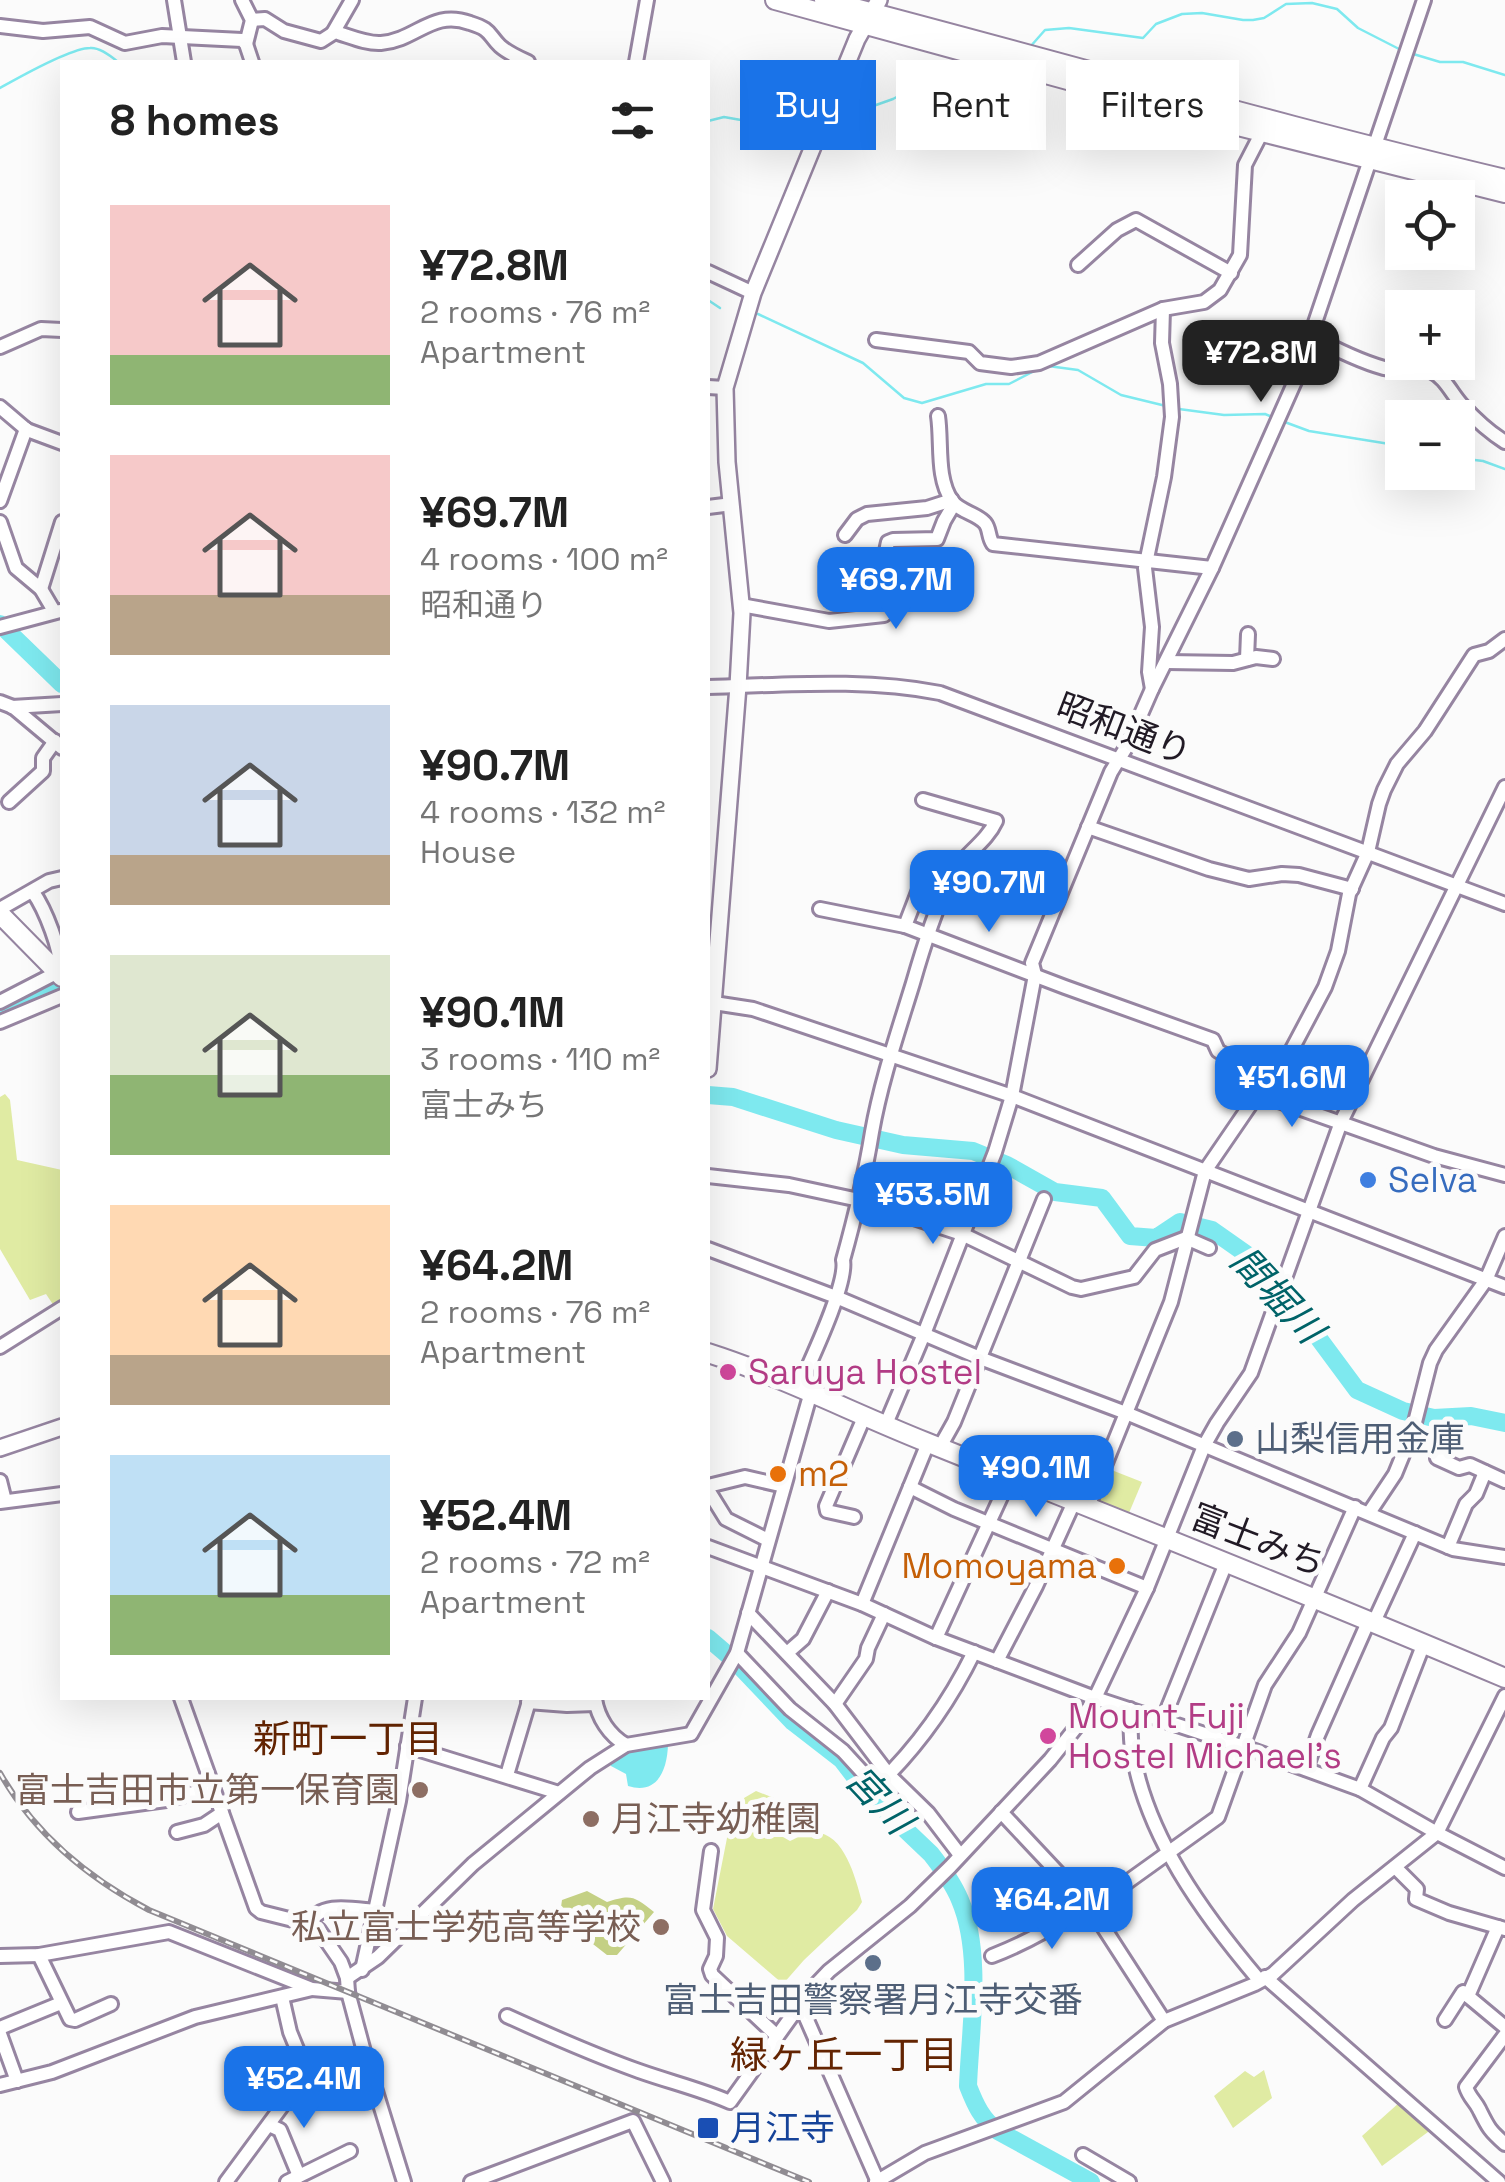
<!DOCTYPE html>
<meta charset="utf-8">
<style>
:root{--surface:#fff;--page:#f2f2f2;--text:#222;--muted:#767676;--accent:#1a73e8}
body{margin:0;font-family:"Space Grotesk","Noto Sans JP",sans-serif;background:var(--page);color:var(--text);height:100vh;display:flex;flex-direction:column;font-size:38px;white-space:nowrap}
*{box-sizing:border-box;margin:0}
p{font-size:32px;color:var(--muted)}
.icon{flex:none;width:55px;height:55px;fill:none;stroke:currentColor;stroke-width:2;stroke-linecap:round;stroke-linejoin:round}
.map{position:relative;flex:1;overflow:hidden}
.sheet{position:absolute;left:60px;top:60px;width:650px;height:1640px;display:flex;flex-direction:column;background:var(--surface);border-radius:0px;box-shadow:0 10px 40px #0002}
.sheet>*{flex:none}
.banner{position:absolute;left:740px;top:60px;width:615px;height:90px;display:flex;gap:20px}
.buttons{position:absolute;left:1385px;top:180px;display:grid;gap:20px}
.buttons a{display:grid;place-items:center;width:90px;height:90px;border-radius:0px;background:var(--surface);box-shadow:0 10px 40px #0002;font-size:50px}
.price{position:absolute;translate:-50% -85px;padding:0 22px;border-radius:20px;background:var(--accent);color:#fff;font-size:32px;line-height:65px;filter:drop-shadow(0 2px 5px #0008)}
.price::after{content:'';position:absolute;left:50%;top:60px;width:30px;height:22px;margin-left:-15px;background:inherit;clip-path:polygon(0 0,100% 0,50% 100%)}
.price.current{background:#222;color:#fff}
ul{padding:0;list-style:none}
li{display:flex;align-items:center;gap:30px;height:250px;padding:0 50px}
li span{display:grid;place-items:center;flex:none;width:280px;height:200px;border-radius:0px;color:#555}
li>.icon{margin-inline-start:auto}
span .icon{width:120px;height:120px;fill:#fffc;stroke-width:1}
li b{font-size:42px}
h2{display:flex;justify-content:space-between;align-items:center;height:120px;padding:0 50px;font-size:42px}
.tag{padding:0 35px;border-radius:0px;background:var(--surface);box-shadow:0 10px 40px #0002;font-size:35px;line-height:90px}
.tag.current{background:var(--accent);color:#fff}
.map>svg:first-child{display:block}
</style>
<div class="map">
<svg width="1505" height="2182" viewBox="0 0 1505 2182">
<rect width="100%" height="100%" fill="#fbfbfb"/>
<g fill="#e0eba3">
<path d="M5 1094 10 1100 17 1160 62 1170V1301L54 1306 46 1294 30 1300 0 1249V1097Z"/>
<path d="M1109 1469 1142 1482 1126 1520 1094 1506Z"/>
<path d="M756 1791 779 1800 784 1808 778 1819 776 1833 790 1841C795 1839 800 1835 805 1834 842 1823 855 1876 862 1902L857 1910 804 1960 783 1984 727 1936 713 1909 727 1838 744 1798Z"/>
<path d="M1264 2070 1272 2098 1233 2128 1214 2096 1245 2071 1254 2077Z"/>
<path d="M1400 2102 1432 2129 1382 2166 1362 2136Z"/>
</g>
<path fill="#c4d084" d="M587 1891 607 1902C631 1894 634 1896 654 1912L617 1955H607L575 1930H566L559 1921 562 1900Z"/>
<path fill="#7ee9ef" d="M666 1742 668 1745C667 1771 657 1795 628 1786L626 1774 611 1766 609 1761 628 1752Z"/>
<g fill="none" stroke-linecap="round" stroke-linejoin="round">
<g stroke="#7ee9ef" stroke-width="2.5">
<path d="M1030 47 1045 30 1069 28 1143 38 1156 24 1182 14 1202 13 1243 20H1253L1264 18 1286 4 1312 3 1337 9 1358 28 1403 51"/>
<path d="M1410 53 1440 62H1463L1505 75"/>
<path d="M0 88C18 78 70 48 90 48 100 47 111 56 118 62"/>
<path d="M834 112 862 110 893 99 904 93H911L924 85 965 104C983 98 996 86 1009 72"/>
<path d="M708 121 724 117 741 120 776 115 801 119 821 113"/>
<path d="M708 300 720 308"/>
<path d="M758 314 863 363 904 398 922 403 986 384H1009L1040 368"/>
<path d="M1048 366 1078 370 1121 395 1166 406"/>
<path d="M1179 409 1224 415 1265 414 1275 418"/>
<path d="M1282 421 1309 431 1402 446"/>
<path d="M1458 458 1483 461 1505 469"/>
</g>
<g stroke="#7ee9ef" stroke-width="18">
<path d="M0 624 62 684"/>
<path d="M0 1015 32 1004 62 989"/>
<path d="M708 1095 733 1097 836 1130 903 1145 973 1151 1007 1165 1055 1192 1102 1198 1130 1236 1156 1238 1180 1222 1212 1230 1249 1256 1272 1297 1317 1336 1357 1390 1403 1411 1434 1418 1471 1416 1505 1423"/>
<path d="M708 1638 736 1662 793 1722 842 1760 868 1794 931 1854C942 1868 953 1883 960 1900 983 1954 970 2029 968 2086 975 2104 982 2120 998 2131L1091 2182"/>
</g>
<defs>
<g id="minor">
<path d="M174 0 184 62"/>
<path d="M242 0 252 20 246 44"/>
<path d="M252 20 265 19 284 31 321 41 335 32C349 36 366 44 381 43 417 40 432 9 470 23 492 30 487 33 500 46 508 53 519 58 528 62"/>
<path d="M0 26 43 31 90 27 125 43 162 36 242 40 246 44 252 62"/>
<path d="M333 33 352 0"/>
<path d="M636 62 647 0"/>
<path d="M1078 265 1117 230 1136 220 1231 273"/>
<path d="M708 272 753 293"/>
<path d="M1311 336C1333 348 1359 361 1384 368 1399 372 1416 364 1431 371 1446 378 1452 395 1463 406 1476 420 1489 432 1505 442"/>
<path d="M876 340 969 352 980 363 1011 367 1039 363 1163 309 1204 302 1220 290 1240 255 1245 165 1262 132"/>
<path d="M0 347 41 329 62 330"/>
<path d="M708 387 725 388"/>
<path d="M0 407 27 430 62 443"/>
<path d="M938 416C942 443 936 478 952 501 960 512 976 513 985 523 990 529 988 537 993 544L1212 568"/>
<path d="M0 501 26 429"/>
<path d="M708 507 732 504"/>
<path d="M0 522 16 568 41 589 54 611"/>
<path d="M845 535 857 519 867 514 927 508 952 500"/>
<path d="M41 589 62 522"/>
<path d="M741 605 829 621 884 615C886 591 882 565 888 542L893 540 937 539 944 521 954 504"/>
<path d="M0 627 60 611"/>
<path d="M1247 659 1248 634"/>
<path d="M1167 662 1233 663 1256 657 1273 659"/>
<path d="M708 687C785 685 864 678 940 693L1505 904"/>
<path d="M1152 689 1149 672 1152 627 1145 568 1164 477 1172 417 1170 384 1162 343 1163 309"/>
<path d="M0 702 13 707 62 748"/>
<path d="M12 707 62 704"/>
<path d="M9 802 43 771V758L55 741"/>
<path d="M1088 827 1209 869 1249 879 1282 874 1299 875 1352 889"/>
<path d="M0 909 49 881 62 878"/>
<path d="M820 909 905 926 1065 987 1213 1040 1218 1051 1268 1079"/>
<path d="M905 926 927 869 952 875"/>
<path d="M0 1002 60 971C62 951 45 909 33 892"/>
<path d="M714 1003 753 1009 1012 1096 1505 1287"/>
<path d="M0 1022 62 996"/>
<path d="M1259 1094 1434 1156 1505 1175"/>
<path d="M708 1176 789 1185 859 1200 962 1234 1072 1287 1081 1289 1134 1277 1155 1250 1186 1238 1209 1248"/>
<path d="M708 1249 836 1297 980 1358 1126 1413 1453 1549 1505 1557"/>
<path d="M0 1347 62 1308"/>
<path d="M799 1387C810 1362 848 1283 843 1260 855 1217 865 1175 872 1132 881 1081 898 1032 913 983 923 948 934 913 949 881 960 856 985 845 996 821L923 800"/>
<path d="M886 1424 924 1334 995 1152 1012 1096 1035 975 1032 963 1111 772 1127 746 1152 689 1212 568 1296 379 1424 0"/>
<path d="M1411 1433 1443 1442 1437 1458 1459 1468 1470 1465 1505 1481"/>
<path d="M940 1447 954 1422 1044 1199"/>
<path d="M0 1481 5 1501"/>
<path d="M708 1486 745 1477 784 1486"/>
<path d="M910 1487 954 1509 1147 1588"/>
<path d="M708 1490 726 1519 768 1540"/>
<path d="M0 1502 62 1494"/>
<path d="M1088 1507 1171 1302 1205 1171 1268 1079 1290 1053 1325 987 1338 951 1349 894 1368 852 1379 804 1384 790 1397 764 1425 731 1474 655 1489 651 1505 639"/>
<path d="M1369 1513 1395 1474 1413 1430 1430 1363 1436 1350 1486 1280 1505 1236"/>
<path d="M854 1517 827 1511 826 1506 865 1415"/>
<path d="M708 1547 862 1604 936 1638 1095 1698 1244 1747 1360 1789 1437 1833 1505 1868"/>
<path d="M1448 1547 1466 1504 1476 1494 1485 1472"/>
<path d="M862 1604 928 1443"/>
<path d="M748 1613 835 1704 889 1775 928 1813 960 1855"/>
<path d="M1374 1622 1415 1533"/>
<path d="M936 1638 1011 1475"/>
<path d="M737 1653 790 1709 843 1751 876 1787C917 1748 949 1703 974 1652"/>
<path d="M787 1653 803 1639 828 1591"/>
<path d="M997 1661 1036 1586 1074 1502"/>
<path d="M181 1698 256 1908 261 1912 309 1924 319 1930 341 1962 347 1978 348 1992 366 2059 404 2182"/>
<path d="M595 1699C598 1718 609 1735 626 1745"/>
<path d="M528 1702 567 1705 595 1704"/>
<path d="M835 1704 866 1659 868 1648 884 1614"/>
<path d="M1130 1709C1131 1722 1130 1736 1132 1749 1146 1836 1203 1914 1259 1980"/>
<path d="M1163 1720 1226 1563"/>
<path d="M407 1746 559 1793"/>
<path d="M1306 1769 1318 1735 1369 1620"/>
<path d="M507 1775 530 1698"/>
<path d="M1360 1789 1383 1738 1391 1728 1424 1643"/>
<path d="M78 1812 166 1800 212 1788"/>
<path d="M1001 1812 1091 1908 1164 2021"/>
<path d="M177 1832 204 1825 222 1813"/>
<path d="M711 1851 703 1910 717 1938 716 1956 710 1969 712 1975 777 2036"/>
<path d="M1395 1867 1417 1889 1416 1899 1449 1913 1505 1929"/>
<path d="M1091 1908 1218 1817 1265 1685 1299 1633 1355 1507"/>
<path d="M309 1924C320 1901 353 1909 375 1911"/>
<path d="M39 1955 70 2019 75 2020 111 2004"/>
<path d="M0 1956 39 1955 169 1932 312 1989 348 1992"/>
<path d="M992 1956C1030 1941 1054 1927 1087 1903"/>
<path d="M362 1970 399 1801 415 1698"/>
<path d="M1265 1977 1499 2182"/>
<path d="M347 1978 378 1957 473 1864 590 1768 626 1745 691 1734 737 1653 811 1392"/>
<path d="M1468 1996 1498 1927"/>
<path d="M282 1997 290 2032 308 2076"/>
<path d="M800 2004 878 2182"/>
<path d="M507 2016C551 2036 594 2055 639 2071 670 2082 700 2089 730 2102L809 1992 829 1971 910 1906 950 1867 1050 1760 1078 1725 1095 1698 1147 1588 1204 1446 1217 1423 1251 1373 1341 1122 1505 787"/>
<path d="M1445 2020 1463 1992 1505 2027"/>
<path d="M0 2028 61 2003"/>
<path d="M0 2034 17 2081"/>
<path d="M1505 2035 1466 2087C1469 2097 1475 2101 1479 2109 1488 2127 1489 2130 1505 2144"/>
<path d="M0 2085 52 2072 195 2017 312 1989"/>
<path d="M269 2125 280 2130 299 2176"/>
<path d="M1083 2155 1129 2182"/>
<path d="M226 2182 302 2079 366 2059"/>
<path d="M287 2182 350 2151"/>
<path d="M471 2182 633 2121 663 2182"/>
<path d="M876 2182 925 2153 1064 2102 1164 2021 1255 1984 1273 1974 1353 1900 1437 1833 1505 1696"/>
</g>
<g id="major">
<path d="M708 1069 738 686 742 613 727 462 725 388 753 293 857 39 879 0"/>
<path d="M0 1448 62 1427"/>
</g>
<g id="highway">
<path d="M775 0 1210 119 1505 193"/>
<path d="M824 0C1052 59 1277 125 1505 179"/>
<path d="M0 914 62 977"/>
<path d="M708 1353C783 1377 853 1413 926 1442 1120 1520 1313 1596 1505 1678"/>
</g>
</defs>
<use href="#minor" stroke="#9685a1" stroke-width="18"/>
<use href="#major" stroke="#9685a1" stroke-width="20"/>
<use href="#highway" stroke="#9685a1" stroke-width="22"/>
<use href="#minor" stroke="#fff" stroke-width="12"/>
<use href="#major" stroke="#fff" stroke-width="15"/>
<use href="#highway" stroke="#fff" stroke-width="18"/>
<defs>
<path id="rail" d="M0 1773C34 1833 88 1878 149 1910L809 2182"/>
</defs>
<use href="#rail" stroke="#908c92" stroke-width="6"/>
<use href="#rail" stroke="#fbfbfb" stroke-width="2.5" stroke-dasharray="8" stroke-linecap="butt"/>
</g>
<circle fill="#3f7fe0" stroke="#fbfbfb" stroke-width="4" cx="1368" cy="1180" r="10"/>
<g fill="#d1479c" stroke="#fbfbfb" stroke-width="4">
<circle cx="728" cy="1372" r="10"/>
<circle cx="1048" cy="1736" r="10"/>
</g>
<g fill="#5c6f8a" stroke="#fbfbfb" stroke-width="4">
<circle cx="1235" cy="1439" r="10"/>
<circle cx="873" cy="1963" r="10"/>
</g>
<g fill="#e8710a" stroke="#fbfbfb" stroke-width="4">
<circle cx="778" cy="1474" r="10"/>
<circle cx="1117" cy="1566" r="10"/>
</g>
<g fill="#8d6e63" stroke="#fbfbfb" stroke-width="4">
<circle cx="420" cy="1790" r="10"/>
<circle cx="591" cy="1819" r="10"/>
<circle cx="661" cy="1927" r="10"/>
</g>
<rect fill="#1a4fb4" stroke="#fbfbfb" stroke-width="4" x="696" y="2116" width="24" height="24" rx="5"/>
<g text-anchor="middle" dominant-baseline="central" stroke-width="10" stroke-linejoin="round" paint-order="stroke">
<g font-size="35" fill="#211a25" stroke="#fbfbfb">
<text transform="translate(1124 729) rotate(21)">昭和通り</text>
<text transform="translate(1258 1540) rotate(21)">富士みち</text>
</g>
<g font-size="35" fill="#366cbe" stroke="#fbfbfb" text-anchor="start">
<text x="1388" y="1180">Selva</text>
</g>
<g font-size="35" fill="#b23c85" stroke="#fbfbfb" text-anchor="start">
<text x="748" y="1372">Saruya Hostel</text>
<text x="1068" y="1716">Mount Fuji<tspan x="1068" dy="40">Hostel Michael's</tspan></text>
</g>
<g font-size="35" fill="#4e5e75" stroke="#fbfbfb" text-anchor="start">
<text x="1255" y="1439">山梨信用金庫</text>
<text x="873" y="2000" text-anchor="middle">富士吉田警察署月江寺交番</text>
</g>
<g font-size="35" fill="#c56008" stroke="#fbfbfb" text-anchor="start">
<text x="798" y="1474">m2</text>
<text x="1097" y="1566" text-anchor="end">Momoyama</text>
</g>
<g font-size="35" fill="#785e54" stroke="#fbfbfb" text-anchor="end">
<text x="400" y="1790">富士吉田市立第一保育園</text>
<text x="611" y="1819" text-anchor="start">月江寺幼稚園</text>
<text x="641" y="1927">私立富士学苑高等学校</text>
</g>
<g font-size="35" fill="#164399" stroke="#fbfbfb" text-anchor="start">
<text x="730" y="2128">月江寺</text>
</g>
<g font-size="38" font-style="italic" fill="#006368" stroke="#fbfbfb">
<text transform="translate(1277 1295) rotate(47)">間堀川</text>
<text transform="translate(879 1800) rotate(47)">宮川</text>
</g>
<g font-size="38" fill="#632402" stroke="#fbfbfb">
<text x="348" y="1739">新町一丁目</text>
<text x="844" y="2055">緑ヶ丘一丁目</text>
</g>
</g>
</svg>
<div class="buttons">
<a><svg class="icon" aria-label="locate" viewBox="0 0 24 24"><circle cx="12" cy="12" r="6"/><path d="M12 2v4M12 18v4M2 12h4M18 12h4"/></svg></a>
<a>+</a>
<a>−</a>
</div>
<b class="price current" style="left:1261px;top:405px">¥72.8M</b>
<b class="price" style="left:896px;top:632px">¥69.7M</b>
<b class="price" style="left:989px;top:935px">¥90.7M</b>
<b class="price" style="left:1292px;top:1130px">¥51.6M</b>
<b class="price" style="left:933px;top:1247px">¥53.5M</b>
<b class="price" style="left:1036px;top:1520px">¥90.1M</b>
<b class="price" style="left:1052px;top:1952px">¥64.2M</b>
<b class="price" style="left:304px;top:2131px">¥52.4M</b>
<div class="banner">
<a class="tag current">Buy</a>
<a class="tag">Rent</a>
<a class="tag">Filters</a>
</div>
<section class="sheet">
<h2>8 homes<svg class="icon" aria-label="filters" viewBox="0 0 24 24"><path d="M4 7h16M4 17h16"/><circle cx="9" cy="7" r="2"/><circle cx="15" cy="17" r="2"/></svg></h2>
<ul>
<li><span style="background:linear-gradient(#f6c9c9 75%,#8fb573 0)"><svg class="icon" aria-label="home" viewBox="0 0 24 24"><path d="M3 11l9-7 9 7M6 9v11h12V9"/></svg></span><div><b>¥72.8M</b><p>2 rooms · 76 m²</p><p>Apartment</p></div></li>
<li><span style="background:linear-gradient(#f6c9c9 70%,#b9a48a 0)"><svg class="icon" aria-label="home" viewBox="0 0 24 24"><path d="M3 11l9-7 9 7M6 9v11h12V9"/></svg></span><div><b>¥69.7M</b><p>4 rooms · 100 m²</p><p>昭和通り</p></div></li>
<li><span style="background:linear-gradient(#c9d6e8 75%,#b9a48a 0)"><svg class="icon" aria-label="home" viewBox="0 0 24 24"><path d="M3 11l9-7 9 7M6 9v11h12V9"/></svg></span><div><b>¥90.7M</b><p>4 rooms · 132 m²</p><p>House</p></div></li>
<li><span style="background:linear-gradient(#dfe7d0 60%,#8fb573 0)"><svg class="icon" aria-label="home" viewBox="0 0 24 24"><path d="M3 11l9-7 9 7M6 9v11h12V9"/></svg></span><div><b>¥90.1M</b><p>3 rooms · 110 m²</p><p>富士みち</p></div></li>
<li><span style="background:linear-gradient(#ffd9b3 75%,#b9a48a 0)"><svg class="icon" aria-label="home" viewBox="0 0 24 24"><path d="M3 11l9-7 9 7M6 9v11h12V9"/></svg></span><div><b>¥64.2M</b><p>2 rooms · 76 m²</p><p>Apartment</p></div></li>
<li><span style="background:linear-gradient(#bfe0f5 70%,#8fb573 0)"><svg class="icon" aria-label="home" viewBox="0 0 24 24"><path d="M3 11l9-7 9 7M6 9v11h12V9"/></svg></span><div><b>¥52.4M</b><p>2 rooms · 72 m²</p><p>Apartment</p></div></li>
</ul>
</section>
</div>
